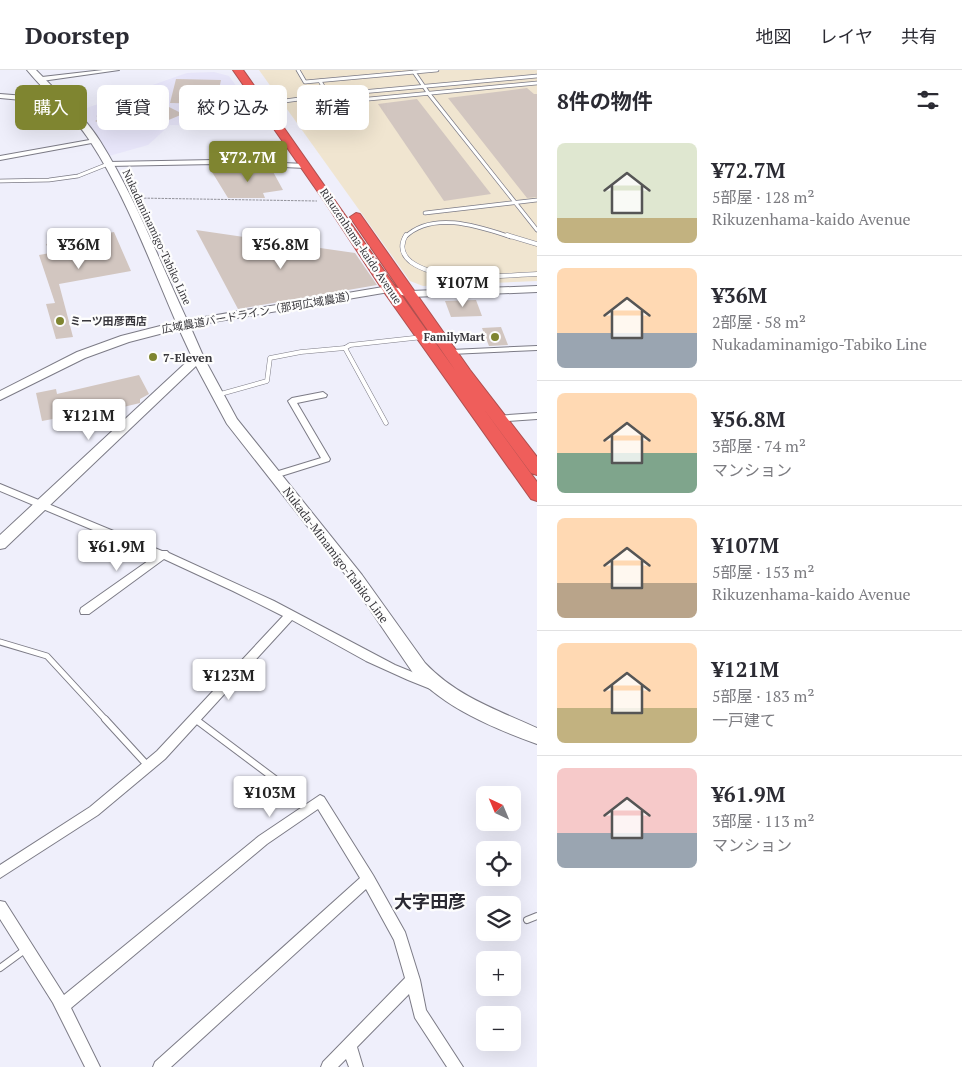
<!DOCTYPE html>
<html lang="ja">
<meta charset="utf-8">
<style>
:root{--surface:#fff;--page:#f7f7f7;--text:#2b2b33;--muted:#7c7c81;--line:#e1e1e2;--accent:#7f8530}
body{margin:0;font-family:"PT Serif","Noto Sans JP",serif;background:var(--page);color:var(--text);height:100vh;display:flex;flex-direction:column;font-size:19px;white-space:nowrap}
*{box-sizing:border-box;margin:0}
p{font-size:16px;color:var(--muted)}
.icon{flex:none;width:28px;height:28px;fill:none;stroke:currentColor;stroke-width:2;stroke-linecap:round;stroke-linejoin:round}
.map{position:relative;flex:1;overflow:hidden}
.panel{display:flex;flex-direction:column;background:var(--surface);width:425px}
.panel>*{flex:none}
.banner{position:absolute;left:15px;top:15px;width:446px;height:45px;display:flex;gap:10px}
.needle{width:32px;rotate:316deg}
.tools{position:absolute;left:476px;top:716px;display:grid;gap:10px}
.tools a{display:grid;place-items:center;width:45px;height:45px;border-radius:8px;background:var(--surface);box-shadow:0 5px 20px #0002;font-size:25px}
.price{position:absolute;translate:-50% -42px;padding:0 11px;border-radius:5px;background:#fff;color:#222;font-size:16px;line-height:32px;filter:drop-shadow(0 1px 2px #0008)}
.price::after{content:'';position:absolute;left:50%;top:30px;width:15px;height:11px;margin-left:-8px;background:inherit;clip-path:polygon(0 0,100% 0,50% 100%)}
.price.active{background:var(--accent);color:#fff}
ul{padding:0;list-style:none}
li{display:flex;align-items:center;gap:15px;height:125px;padding:0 20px}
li+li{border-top:1px solid var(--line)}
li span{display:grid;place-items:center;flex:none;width:140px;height:100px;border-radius:8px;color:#555}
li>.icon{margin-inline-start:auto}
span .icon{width:60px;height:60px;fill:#fffc;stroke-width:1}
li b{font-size:21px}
h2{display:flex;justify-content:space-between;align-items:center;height:60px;padding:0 20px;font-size:21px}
.pill{padding:0 18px;border-radius:8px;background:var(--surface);box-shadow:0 5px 20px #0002;font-size:18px;line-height:45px}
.pill.active{background:var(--accent);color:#fff}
header{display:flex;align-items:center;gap:30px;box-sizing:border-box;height:70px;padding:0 25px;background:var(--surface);border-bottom:1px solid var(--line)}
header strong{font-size:24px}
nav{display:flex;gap:28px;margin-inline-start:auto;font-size:18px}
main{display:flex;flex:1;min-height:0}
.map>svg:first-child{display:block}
</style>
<header>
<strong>Doorstep</strong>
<nav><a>地図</a><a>レイヤ</a><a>共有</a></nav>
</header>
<main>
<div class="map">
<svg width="537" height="997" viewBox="0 0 537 997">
<rect width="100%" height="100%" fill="#efeffb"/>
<path fill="#e8e6fa" d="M214 2 229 6 267 58 170 55 148 75 109 86 78 41 187 3Z"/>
<path fill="#f0e5d0" d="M259 0H537V211L423 216 410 211Z"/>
<g fill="#d2c6c0">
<path d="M176 9 221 10 216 34 170 33Z"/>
<path d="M527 18 534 24H537V127L527 128 448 28Z"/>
<path d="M151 28 183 44 159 54 148 48 120 59 117 57 111 59 95 51 100 48 96 46 145 29Z"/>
<path d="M417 29 491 124 444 131 378 34Z"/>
<path d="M231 98 235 103 258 100 256 98H271L283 120 263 123 265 128H228L212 102Z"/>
<path d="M196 160 355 183 377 215 238 239Z"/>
<path d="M114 162 131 201 59 214 73 267 56 269 46 234 55 233 39 185 50 183 46 174Z"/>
<path d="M476 230 482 246 451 247 445 231Z"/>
<path d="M501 257 508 275 489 276 482 258Z"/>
<path d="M139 305 149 324 140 329V333L82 347 80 344 42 351 36 323 56 319 57 324Z"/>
</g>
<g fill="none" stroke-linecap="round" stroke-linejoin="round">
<defs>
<g id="lane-far3">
<path d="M298 0 305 12 437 0"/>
<path d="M414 2 429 24 537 160"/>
<path d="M320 11 328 25"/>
<path d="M263 34 328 25 537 6"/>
<path d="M306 35 537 13"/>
<path d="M0 111 49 110 78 106 108 94"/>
<path d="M425 143 537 130"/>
<path d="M405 167C433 140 480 157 511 167"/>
</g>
<g id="lane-far2">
<path d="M406 165C400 175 401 184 411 192 442 214 500 205 537 204"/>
<path d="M507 165 537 174"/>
<path d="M217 325 267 311 270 288 301 282 345 278"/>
<path d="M386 353 345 278 350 275 423 267"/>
</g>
<g id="lane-far1">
<path d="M0 572 47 586 106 650"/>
<path d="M195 649 197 650"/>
</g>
<g id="lane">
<path d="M105 649 148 696"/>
<path d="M195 649 299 727"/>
<path d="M527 850 537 846"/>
<path d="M0 898 26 879"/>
</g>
<g id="street">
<path d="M103 0H119L42 11 39 9 42 7Z"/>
<path d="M0 24 63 29 66 31 63 33H54L0 28Z"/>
<path d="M95 69 97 70V72L0 90V86Z"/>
<path d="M215 90 306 94 309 96 306 98 215 94 108 96 105 94 108 92Z"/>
<path d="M537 276V280L451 284 447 282 451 280Z"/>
<path d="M323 322 327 325 326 327 297 333 330 389 329 391 278 407H272L270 405 272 403 321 388 288 331 292 328Z"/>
<path d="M537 343V349L496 352 492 349 496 346Z"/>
<path d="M0 414 162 481H167L169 483 274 531 395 595 437 612 439 615 437 618 433 620 408 610 366 591 292 550 165 689 98 745 0 808V795L90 737 157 681 283 546 233 521 164 489 89 544H81L80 541 81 538 155 486 0 421Z"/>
<path d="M320 725 324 727 373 805 405 862 420 910 426 940 463 997H447L415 948 409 924 357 977 363 997H349L346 989 338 997H321L323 992 405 908 394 870 366 819 171 997H153L155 992 360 808 318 739 267 774 71 938 100 997H85L53 933 0 849V831L5 832 64 925 259 766Z"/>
</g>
<path id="secondary" d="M27 0H36C58 23 83 44 100 71 135 127 159 190 187 250L389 216 411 221 537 216V222L411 227 389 222 190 256 204 288 237 349 362 505 425 593C456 626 497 640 537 658V674C493 658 445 638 413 603L352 513 227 354 196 296 5 478 0 479V465L192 287 179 259 129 272 85 288 0 330V321L77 282 121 266 176 252C150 192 126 126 90 71 73 44 47 25 27 0Z"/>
<path id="highway" d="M233 0H243C314 100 383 201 455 300L350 147 356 143 360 144 470 300 537 387V405L531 403 483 338 537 412V431L531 429 384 222 325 132Z"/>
</defs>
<use href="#lane-far3" stroke="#7c7b86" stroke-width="4.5"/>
<use href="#lane-far2" stroke="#7c7b86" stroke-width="5"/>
<use href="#lane-far1" stroke="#7c7b86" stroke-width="7"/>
<use href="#lane" stroke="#7c7b86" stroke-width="8"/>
<use href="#street" stroke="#7c7b86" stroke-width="2"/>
<use href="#secondary" stroke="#7c7b86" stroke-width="2"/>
<use href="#highway" stroke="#af5050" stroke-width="2"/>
<path stroke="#92929a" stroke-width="1" stroke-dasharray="2.5 1" stroke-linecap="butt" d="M137 128 317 131"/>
<use href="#lane-far3" stroke="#fff" stroke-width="3"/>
<use href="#lane-far2" stroke="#fff" stroke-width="4"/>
<use href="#lane-far1" stroke="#fff" stroke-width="5"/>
<use href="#lane" stroke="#fff" stroke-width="6"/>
<use href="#street" fill="#fff" fill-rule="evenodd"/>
<use href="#secondary" fill="#fff" fill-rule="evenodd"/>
<use href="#highway" fill="#ef5e5b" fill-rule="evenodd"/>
<path stroke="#92929a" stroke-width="1" stroke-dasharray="2.5 1" stroke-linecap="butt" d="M244 29 277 25"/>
</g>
<g fill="#7f8530" stroke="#fdfdfd" stroke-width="2">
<circle cx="60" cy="251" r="5"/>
<circle cx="495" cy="267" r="5"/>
<circle cx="153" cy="287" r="5"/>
</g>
<g text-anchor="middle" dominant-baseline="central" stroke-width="4.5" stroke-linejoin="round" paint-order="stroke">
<g font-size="11" fill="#38373c" stroke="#fdfdfd">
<text transform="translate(157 167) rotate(65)">Nukadaminamigo-Tabiko Line</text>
<text transform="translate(361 176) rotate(56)">Rikuzenhama-kaido Avenue</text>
<text transform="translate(259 242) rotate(-10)">広域農道バードライン（那珂広域農道）</text>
</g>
<g font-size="11" font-weight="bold" fill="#38373c" stroke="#fdfdfd" text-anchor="start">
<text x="70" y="251">ミーツ田彦西店</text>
<text x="485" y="267" text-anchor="end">FamilyMart</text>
</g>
<g font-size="12" font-weight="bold" fill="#38373c" stroke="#fdfdfd" text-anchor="start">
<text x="163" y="287">7-Eleven</text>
</g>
<g font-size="12" fill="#38373c" stroke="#fdfdfd">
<text transform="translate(336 485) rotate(53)">Nukada-Minamigo-Tabiko Line</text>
</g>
<g font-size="18" font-weight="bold" fill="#2b2a33" stroke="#fdfdfd">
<text x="430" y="831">大字田彦</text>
</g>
</g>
</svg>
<div class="tools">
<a><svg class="needle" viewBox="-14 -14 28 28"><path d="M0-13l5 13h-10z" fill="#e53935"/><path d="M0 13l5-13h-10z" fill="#7c7c81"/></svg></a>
<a><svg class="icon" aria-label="locate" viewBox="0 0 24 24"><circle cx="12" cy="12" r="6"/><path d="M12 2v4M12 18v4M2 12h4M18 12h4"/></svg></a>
<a><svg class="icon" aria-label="layers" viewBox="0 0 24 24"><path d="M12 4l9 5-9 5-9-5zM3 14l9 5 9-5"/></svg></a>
<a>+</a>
<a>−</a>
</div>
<b class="price active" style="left:248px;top:113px">¥72.7M</b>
<b class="price" style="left:79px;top:200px">¥36M</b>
<b class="price" style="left:281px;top:200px">¥56.8M</b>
<b class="price" style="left:463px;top:238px">¥107M</b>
<b class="price" style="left:89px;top:371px">¥121M</b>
<b class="price" style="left:117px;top:502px">¥61.9M</b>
<b class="price" style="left:229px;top:631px">¥123M</b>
<b class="price" style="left:270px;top:748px">¥103M</b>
<div class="banner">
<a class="pill active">購入</a>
<a class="pill">賃貸</a>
<a class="pill">絞り込み</a>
<a class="pill">新着</a>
</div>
</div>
<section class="panel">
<h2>8件の物件<svg class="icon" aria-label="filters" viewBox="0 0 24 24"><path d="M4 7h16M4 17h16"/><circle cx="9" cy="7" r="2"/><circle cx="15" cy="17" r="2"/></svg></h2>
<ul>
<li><span style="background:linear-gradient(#dfe7d0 75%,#c2b280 0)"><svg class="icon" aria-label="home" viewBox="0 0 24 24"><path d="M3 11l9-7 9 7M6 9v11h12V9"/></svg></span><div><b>¥72.7M</b><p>5部屋 · 128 m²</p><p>Rikuzenhama-kaido Avenue</p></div></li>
<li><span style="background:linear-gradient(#ffd9b3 65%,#9aa5b1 0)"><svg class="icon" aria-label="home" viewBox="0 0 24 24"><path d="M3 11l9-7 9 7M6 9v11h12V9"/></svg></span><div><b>¥36M</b><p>2部屋 · 58 m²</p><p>Nukadaminamigo-Tabiko Line</p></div></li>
<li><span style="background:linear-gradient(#ffd9b3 60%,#7fa58c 0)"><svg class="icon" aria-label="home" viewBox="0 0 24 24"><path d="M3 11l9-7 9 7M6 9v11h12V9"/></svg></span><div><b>¥56.8M</b><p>3部屋 · 74 m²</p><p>マンション</p></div></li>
<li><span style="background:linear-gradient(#ffd9b3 65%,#b9a48a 0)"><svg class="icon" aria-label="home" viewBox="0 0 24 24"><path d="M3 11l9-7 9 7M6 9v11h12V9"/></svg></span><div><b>¥107M</b><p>5部屋 · 153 m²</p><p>Rikuzenhama-kaido Avenue</p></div></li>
<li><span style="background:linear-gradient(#ffd9b3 65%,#c2b280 0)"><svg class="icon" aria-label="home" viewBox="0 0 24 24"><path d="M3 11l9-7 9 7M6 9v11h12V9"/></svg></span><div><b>¥121M</b><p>5部屋 · 183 m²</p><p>一戸建て</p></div></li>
<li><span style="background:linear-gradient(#f6c9c9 65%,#9aa5b1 0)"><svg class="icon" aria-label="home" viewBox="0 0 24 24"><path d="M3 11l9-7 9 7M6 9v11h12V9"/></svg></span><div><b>¥61.9M</b><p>3部屋 · 113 m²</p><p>マンション</p></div></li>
</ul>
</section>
</main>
